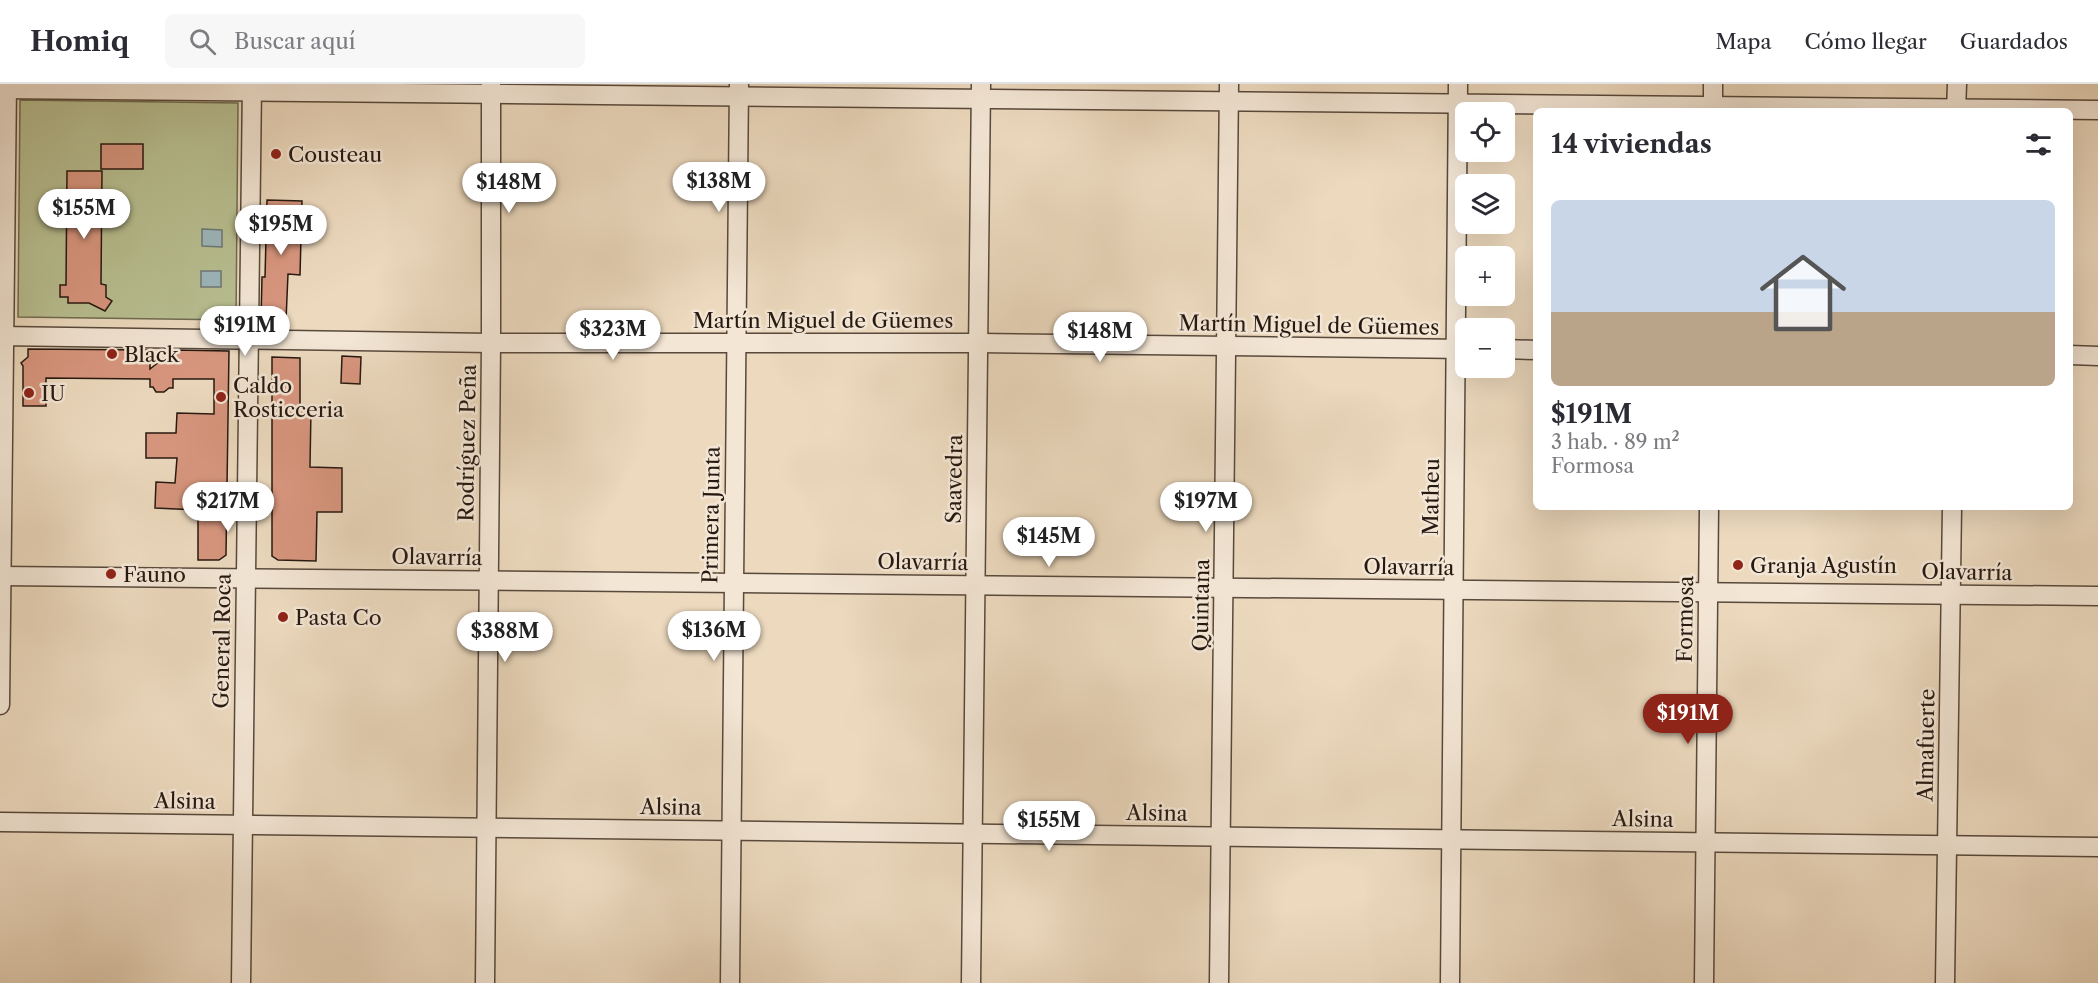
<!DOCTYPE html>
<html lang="es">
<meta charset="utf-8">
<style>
:root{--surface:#fff;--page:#f7f7f7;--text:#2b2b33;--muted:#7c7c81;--line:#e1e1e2;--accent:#8f2418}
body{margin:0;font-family:"Libre Caslon Text",serif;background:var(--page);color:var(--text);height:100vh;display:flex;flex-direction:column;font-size:22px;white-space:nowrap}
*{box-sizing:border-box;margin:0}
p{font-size:20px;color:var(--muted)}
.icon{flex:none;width:33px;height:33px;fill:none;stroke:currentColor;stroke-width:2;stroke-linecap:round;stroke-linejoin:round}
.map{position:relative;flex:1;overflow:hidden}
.details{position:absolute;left:1533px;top:24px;width:540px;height:402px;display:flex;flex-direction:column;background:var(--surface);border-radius:9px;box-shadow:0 6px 24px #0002}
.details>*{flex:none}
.tools{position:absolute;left:1455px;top:18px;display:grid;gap:12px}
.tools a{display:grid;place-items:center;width:60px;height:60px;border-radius:9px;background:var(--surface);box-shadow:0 6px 24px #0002;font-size:30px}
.price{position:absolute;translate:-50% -51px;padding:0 14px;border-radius:21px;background:#fff;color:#222;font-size:20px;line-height:39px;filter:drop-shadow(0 2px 3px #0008)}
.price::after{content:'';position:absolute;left:50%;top:36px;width:18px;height:14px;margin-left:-9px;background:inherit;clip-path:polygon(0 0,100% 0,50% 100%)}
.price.on{background:var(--accent);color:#fff}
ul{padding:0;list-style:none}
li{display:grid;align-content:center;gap:12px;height:318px;padding:0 18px}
li span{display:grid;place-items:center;height:186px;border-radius:9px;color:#555}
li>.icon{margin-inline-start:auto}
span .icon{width:108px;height:108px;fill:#fffc;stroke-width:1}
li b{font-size:26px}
h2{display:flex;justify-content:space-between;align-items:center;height:72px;padding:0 18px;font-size:26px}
header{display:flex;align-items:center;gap:36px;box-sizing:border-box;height:84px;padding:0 30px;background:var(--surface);border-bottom:2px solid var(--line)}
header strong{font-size:28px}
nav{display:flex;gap:33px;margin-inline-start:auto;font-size:21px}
.search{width:420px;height:54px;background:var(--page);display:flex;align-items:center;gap:15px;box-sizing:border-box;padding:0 21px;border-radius:9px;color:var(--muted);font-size:22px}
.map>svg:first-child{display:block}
</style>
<header>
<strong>Homiq</strong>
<div class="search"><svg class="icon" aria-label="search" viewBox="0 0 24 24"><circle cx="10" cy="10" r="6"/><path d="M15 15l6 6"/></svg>Buscar aquí</div>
<nav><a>Mapa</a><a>Cómo llegar</a><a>Guardados</a></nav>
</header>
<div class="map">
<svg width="2098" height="899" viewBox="0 0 2098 899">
<rect width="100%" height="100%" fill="#ecd9be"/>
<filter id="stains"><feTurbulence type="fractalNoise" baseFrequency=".00333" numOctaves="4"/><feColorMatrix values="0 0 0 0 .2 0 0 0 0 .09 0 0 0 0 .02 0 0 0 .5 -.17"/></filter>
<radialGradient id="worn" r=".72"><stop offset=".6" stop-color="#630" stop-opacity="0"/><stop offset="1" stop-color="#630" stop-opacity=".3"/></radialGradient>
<path fill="#b8bf91" stroke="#6f6c51" stroke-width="1.5" d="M20 16 238 19 236 236 18 233Z"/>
<g fill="#9db7bc" stroke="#6d7878" stroke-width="1.5">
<path d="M202 145 222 146V163L202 162Z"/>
<rect x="201" y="187" width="20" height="16"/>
</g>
<g fill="#d8967f" stroke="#261911" stroke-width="1.5">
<rect x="101" y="60" width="42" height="25"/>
<path d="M67 87H102L101 200 106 201V213L112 217 105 227 89 219H68V213H60V201H66Z"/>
<path d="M267 116 302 117 300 191 288 190 286 236 261 235 262 193H265Z"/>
<path d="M28 265 150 266V285L174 266 229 267 226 471 219 476H198V426L155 424 156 398 175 399 177 374H146V349H176L177 329 214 330V295H173V304H169L164 308H156L153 303H150V295L46 294V322H23V282L21 279 28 273Z"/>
<path d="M342 272 361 273 360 300 341 299Z"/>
<path d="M272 273 300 274V324H311L310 383 342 384V428H317L316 477 278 476 272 472Z"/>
</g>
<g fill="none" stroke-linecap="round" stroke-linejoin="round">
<defs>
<g id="street">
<path d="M0 5 2098 26"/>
<path d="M1713 27V0"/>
<path d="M1956 27 1957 0"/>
<path d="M0 252 491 259H978L1466 265"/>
<path d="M1504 265 1536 266"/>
<path d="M2070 271 2098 272"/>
<path d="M0 492 2098 512"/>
<path d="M0 621 7 0"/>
<path d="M0 738 2098 763"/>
<path d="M241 899 252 0"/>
<path d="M485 899 491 259V0"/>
<path d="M730 899 739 0"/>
<path d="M971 899 981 0"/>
<path d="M1219 899 1229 0"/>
<path d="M1450 899 1458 0"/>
<path d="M1704 899 1709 423"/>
<path d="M1945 899 1952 423"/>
</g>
</defs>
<use href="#street" stroke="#58493c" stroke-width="21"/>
<use href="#street" stroke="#f3e6d5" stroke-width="18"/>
</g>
<g fill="#8f2418" stroke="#f3e6d5" stroke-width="2">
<circle cx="276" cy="70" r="6"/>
<circle cx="112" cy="270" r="6"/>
<circle cx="29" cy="309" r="6"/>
<circle cx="221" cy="313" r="6"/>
<circle cx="1738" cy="481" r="6"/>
<circle cx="111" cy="490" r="6"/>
<circle cx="283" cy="533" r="6"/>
</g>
<g text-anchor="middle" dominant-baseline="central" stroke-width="5" stroke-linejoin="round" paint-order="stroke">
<g font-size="21" fill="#261911" stroke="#f3e6d5" text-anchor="start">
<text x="288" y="70">Cousteau</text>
<text x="124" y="270">Black</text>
<text x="233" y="301">Caldo<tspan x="233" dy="24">Rosticceria</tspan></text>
<text x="41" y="309">IU</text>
<text x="1750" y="481">Granja Agustín</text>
<text x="123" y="490">Fauno</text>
<text x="295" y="533">Pasta Co</text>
</g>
<g font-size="21" fill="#261911" stroke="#f3e6d5">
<text x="823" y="236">Martín Miguel de Güemes</text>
<text transform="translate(1309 241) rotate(1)">Martín Miguel de Güemes</text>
<text transform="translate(467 359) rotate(-89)">Rodríguez Peña</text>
<text transform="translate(954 395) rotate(-89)">Saavedra</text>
<text transform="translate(1431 413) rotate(-89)">Matheu</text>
<text transform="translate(711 431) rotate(-89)">Primera Junta</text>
<text transform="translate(437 473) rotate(1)">Olavarría</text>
<text transform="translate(923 478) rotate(1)">Olavarría</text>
<text transform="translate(1409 483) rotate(1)">Olavarría</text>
<text transform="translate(1967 488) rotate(1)">Olavarría</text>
<text transform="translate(1201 521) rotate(-89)">Quintana</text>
<text transform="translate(1685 535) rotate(-89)">Formosa</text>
<text transform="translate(222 557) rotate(-89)">General Roca</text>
<text transform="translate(1926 661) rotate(-89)">Almafuerte</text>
<text transform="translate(185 717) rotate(1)">Alsina</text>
<text transform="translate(671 723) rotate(1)">Alsina</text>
<text transform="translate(1157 729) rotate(1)">Alsina</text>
<text transform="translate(1643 735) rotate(1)">Alsina</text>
</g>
</g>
<rect width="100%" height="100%" filter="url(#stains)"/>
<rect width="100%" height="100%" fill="url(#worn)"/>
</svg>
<div class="tools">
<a><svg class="icon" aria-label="locate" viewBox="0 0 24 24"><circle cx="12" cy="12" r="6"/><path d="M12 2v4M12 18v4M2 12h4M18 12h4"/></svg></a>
<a><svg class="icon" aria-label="layers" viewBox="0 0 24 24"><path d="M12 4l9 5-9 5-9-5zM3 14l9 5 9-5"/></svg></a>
<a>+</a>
<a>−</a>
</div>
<b class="price" style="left:719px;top:129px">$138M</b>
<b class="price" style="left:509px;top:130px">$148M</b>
<b class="price" style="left:84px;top:156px">$155M</b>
<b class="price" style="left:281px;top:172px">$195M</b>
<b class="price" style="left:245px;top:273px">$191M</b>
<b class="price" style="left:613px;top:277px">$323M</b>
<b class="price" style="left:1100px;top:279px">$148M</b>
<b class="price" style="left:228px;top:449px">$217M</b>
<b class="price" style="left:1206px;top:449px">$197M</b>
<b class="price" style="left:1049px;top:484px">$145M</b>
<b class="price" style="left:714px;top:578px">$136M</b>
<b class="price" style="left:505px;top:579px">$388M</b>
<b class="price on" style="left:1688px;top:661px">$191M</b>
<b class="price" style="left:1049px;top:768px">$155M</b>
<section class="details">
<h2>14 viviendas<svg class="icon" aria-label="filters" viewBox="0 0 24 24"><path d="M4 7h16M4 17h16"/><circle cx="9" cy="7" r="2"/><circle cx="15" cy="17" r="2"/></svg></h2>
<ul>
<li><span style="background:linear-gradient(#c9d6e8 60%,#b9a48a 0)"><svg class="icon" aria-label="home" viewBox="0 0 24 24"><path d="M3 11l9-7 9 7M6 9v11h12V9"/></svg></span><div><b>$191M</b><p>3 hab. · 89 m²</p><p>Formosa</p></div></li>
</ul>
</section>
</div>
